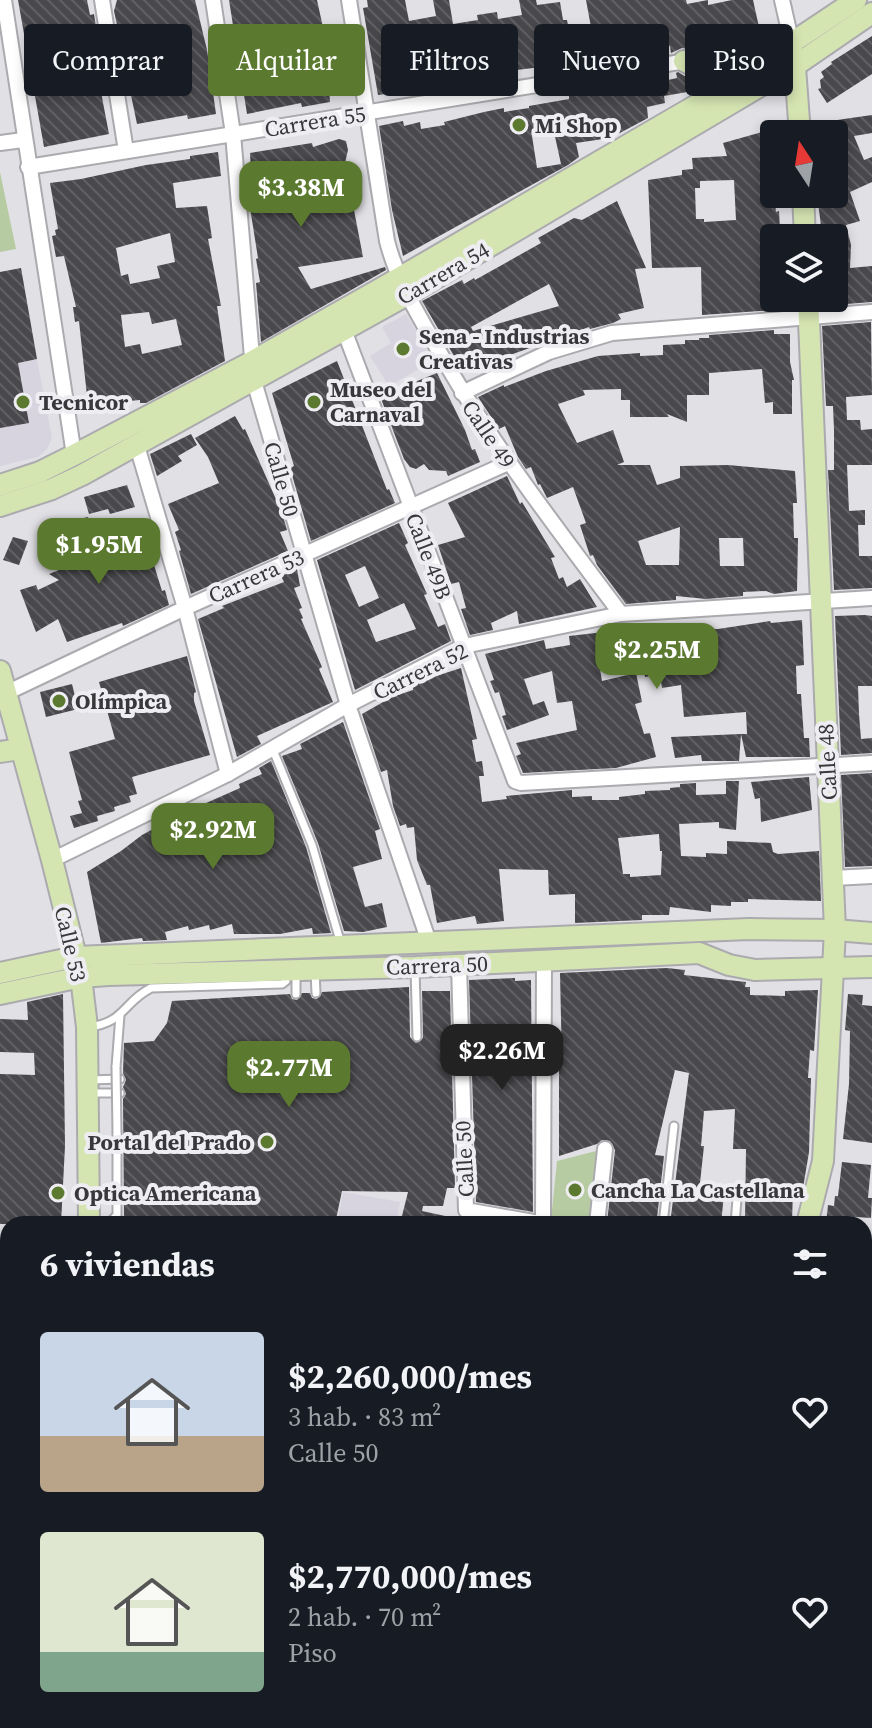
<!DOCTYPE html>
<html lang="es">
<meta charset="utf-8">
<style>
:root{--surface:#171b24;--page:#20242c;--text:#f1f3f6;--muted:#9ea1a6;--accent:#5b7a30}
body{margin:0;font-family:"Source Serif 4",serif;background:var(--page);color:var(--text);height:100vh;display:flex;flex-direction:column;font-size:30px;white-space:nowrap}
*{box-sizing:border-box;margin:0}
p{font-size:26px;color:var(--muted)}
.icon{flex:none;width:44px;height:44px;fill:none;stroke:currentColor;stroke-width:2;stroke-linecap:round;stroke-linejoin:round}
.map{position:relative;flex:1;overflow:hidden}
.drawer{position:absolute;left:0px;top:1216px;width:872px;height:512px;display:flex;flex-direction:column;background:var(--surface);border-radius:24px 24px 0 0;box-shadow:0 4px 12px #0003}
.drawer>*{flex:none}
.top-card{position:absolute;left:24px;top:24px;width:824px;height:72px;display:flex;gap:16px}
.needle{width:52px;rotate:348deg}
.controls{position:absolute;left:760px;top:120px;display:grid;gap:16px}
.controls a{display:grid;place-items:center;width:88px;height:88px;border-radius:8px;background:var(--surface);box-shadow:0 4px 12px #0003;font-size:40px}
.price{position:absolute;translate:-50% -68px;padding:0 18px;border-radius:16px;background:var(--accent);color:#fff;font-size:26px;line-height:52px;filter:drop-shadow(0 2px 4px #0008)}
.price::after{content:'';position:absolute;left:50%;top:48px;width:24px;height:18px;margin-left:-12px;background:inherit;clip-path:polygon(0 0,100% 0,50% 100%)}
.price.current{background:#222;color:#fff}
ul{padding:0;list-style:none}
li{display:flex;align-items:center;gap:24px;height:200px;padding:0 40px}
li span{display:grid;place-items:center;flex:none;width:224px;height:160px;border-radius:8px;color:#555}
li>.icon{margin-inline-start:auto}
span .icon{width:96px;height:96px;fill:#fffc;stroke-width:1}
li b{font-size:34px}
h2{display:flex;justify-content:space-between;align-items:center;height:96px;padding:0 40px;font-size:34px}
.chip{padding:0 28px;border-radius:8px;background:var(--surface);box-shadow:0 4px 12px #0003;font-size:28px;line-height:72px}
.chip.current{background:var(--accent);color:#fff}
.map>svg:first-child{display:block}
</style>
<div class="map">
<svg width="872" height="1728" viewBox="0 0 872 1728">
<defs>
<pattern id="park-dots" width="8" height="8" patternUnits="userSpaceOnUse" patternTransform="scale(2)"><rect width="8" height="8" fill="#b7cba2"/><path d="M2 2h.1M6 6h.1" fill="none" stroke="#96a685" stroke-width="1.8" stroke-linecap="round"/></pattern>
<pattern id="building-back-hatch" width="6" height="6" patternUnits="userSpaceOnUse" patternTransform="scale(2)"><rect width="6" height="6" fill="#49484c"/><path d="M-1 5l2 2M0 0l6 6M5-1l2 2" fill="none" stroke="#616164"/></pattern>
</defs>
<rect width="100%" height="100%" fill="#e1e0e5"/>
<g fill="#d7d4e0">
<path d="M406 314 433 361 389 386 370 356 391 343 382 327Z"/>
<path d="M37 359 52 438 47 449 38 457 0 466V366Z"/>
<path d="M343 1192 400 1202 396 1224H337Z"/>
</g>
<g fill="#b7cba2">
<path d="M0 172 16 249 0 252Z"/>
<path d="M600 1150 592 1224H569L551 1220 557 1161Z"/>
</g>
<path fill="url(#park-dots)" d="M864 1564 872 1565V1728L748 1727V1720H864Z"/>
<g fill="url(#building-back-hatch)" fill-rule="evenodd">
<path d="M18 0H87L90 15 94 14 96 27H92L95 45H92L109 134 44 147Z"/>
<path d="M117 0H195L207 50 216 114 188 119 187 115 137 124 131 95H128L122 48 114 11Z"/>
<path d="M229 0H317L329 55 327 56 331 75 328 76 330 102 302 107 301 103 247 114Z"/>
<path d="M367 0H405L409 21 436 16 433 0H449L453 24 478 20 477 15 497 12 498 19 522 15 519 0H536L537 5 560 2 563 20H567L575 63 507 71 508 77 488 80 487 74 459 79 460 85 378 95 363 8 368 7Z"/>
<path d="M586 0H686L687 4 708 0V5L732 0H753L759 27 737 32V30L694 41V50L682 48 671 53 670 46 625 57 626 60 577 68 575 58 596 54Z"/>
<path d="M872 36V74L827 103 818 89 821 88 820 80 824 77 821 72 832 64 831 62Z"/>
<path d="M678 72 691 80 693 91 664 96 665 103 647 107 648 118 603 142V139L576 143 579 157 568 165 403 256 392 210 379 126 403 121 404 126 420 122 421 129 445 125 444 122 484 112 504 108V112L529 108V106L569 99V95L591 91 592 95 637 87 677 78 676 73ZM554 132 561 164 537 168 532 136Z"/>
<path d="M872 115V133L854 136 864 160 872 157V182L850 192 860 221 846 225 851 245 850 268 872 266V302L821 306V298H834V230L822 234 817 194H834V134H813L812 127 823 125V122Z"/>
<path d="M769 130 774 146V194L776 212 779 211 780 230 778 238H774V298H788V309L702 315 701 267 652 268 648 180 682 175V170L693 169 692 158 727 156 723 143ZM734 180 736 220 704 222V219H696L695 188H700V181Z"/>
<path d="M339 139 346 141 348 150 345 163 363 257 298 267 311 289 385 267 386 270 261 342 256 283 260 282 256 259 258 258 248 195 252 194 250 153 312 143 313 147Z"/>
<path d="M218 152 221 176 173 183 176 208 207 206 212 238 208 239 221 306H217L225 361 146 403H140V400L97 404 96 395 87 396 79 321 75 322 73 307H76L64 256 56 257 52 236 56 235 55 230 58 229 50 183 81 179 146 165 190 159V156ZM170 233 175 262 157 266 160 278 130 284 128 274 121 276 116 248ZM149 312 152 324 176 319 182 345 142 354 140 344 125 347 121 315Z"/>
<path d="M617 201 646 268 635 269 644 308 618 314 621 319 613 323 590 329 589 327 510 355 461 368 422 301 462 280 464 284 474 278 475 280 541 243 538 238 574 218 582 220ZM549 284 559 306 473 331 471 327Z"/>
<path d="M21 268 37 359 18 363 29 423 0 428V272Z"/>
<path d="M871 322 872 395 846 397 847 420H860L861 430 872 429V465H847L849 511 865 510V525H858L859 556H872V588L834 590 828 470H834V430L833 406H826L822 326Z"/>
<path d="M774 330V334H790V362L794 380H792V414H773V402L765 403 762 369 709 373V395H687V422L667 414 669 417H630V400H621V389L583 390 585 395 558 404 577 443 613 430 624 462 617 465H650L657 485 680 478V466L728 465 795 471 797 503H793L794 538H798L797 591 774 594 766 591 743 592V596L706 599 676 596V600L626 604 597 565 593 555 590 556 580 525 586 523 573 487 547 498 540 484 538 485 531 467 526 469 518 457 505 426 499 429 478 397 504 385V387L546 371 598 356 640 353V356L663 355V345L685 344V340H699V338H709V335ZM680 527 679 565H646L638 541ZM719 538H743L744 566H720Z"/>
<path d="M337 361 387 490 389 489 395 503 311 541 290 468 294 466 272 393Z"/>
<path d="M437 373 465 430 472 450 475 449 480 462 448 476 446 471 429 470 424 464 416 469 410 467 404 459 380 396Z"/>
<path d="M235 416 243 430 245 429 282 513 287 530 280 532 288 551 191 594 179 551 181 550 175 532 179 530 168 504 219 483 208 457 195 438Z"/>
<path d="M191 434 197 445 178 456 182 461 157 476 150 454Z"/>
<path d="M507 476 520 504 522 502 555 557 551 558 559 579 563 577 567 587 580 579 597 607 519 624 517 611 491 623 493 630 470 635 461 609 466 608 459 582 451 584 438 545 465 537 448 503Z"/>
<path d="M127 485 135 507 110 514 108 509 89 514 84 497Z"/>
<path d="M88 517 96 551 142 526 162 591 165 590 169 605 123 626 122 623 67 642 58 619 36 632 20 590 36 585 38 590 59 580 49 574 79 562 69 521Z"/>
<path d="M399 523 408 543 405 545 427 594 424 595 438 627 445 624 451 641 355 690 317 560ZM365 566 379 598 359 607 345 575ZM404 603 416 629 376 642 367 620Z"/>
<path d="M13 537 28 541 19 565 3 560Z"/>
<path d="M297 569 300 586 294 588 302 608 299 609 303 618 301 619 322 667 319 669 333 702 257 736 261 744 237 757 198 619 224 608 222 606 284 582 281 576Z"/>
<path d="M865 615 872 616V686H858L859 714 861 739 872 738V753L841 755 835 616Z"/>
<path d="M802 620 804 665 796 666 797 694H801L804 738H809L810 757H746L741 734H747L746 712 684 717 681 685 662 688 660 674 645 677 641 649 603 653V657H598L602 681 636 673 642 702 635 704 644 734 650 733 656 757 616 768 523 773 516 756 521 754 516 743 577 730 572 701 557 703 552 671 524 679 533 705 544 701 549 715 507 730 502 716 506 715 499 692 495 693 490 681 494 680 485 654 544 640 546 649 570 645 569 636 613 631 618 640 622 638 619 631 636 628 637 631 690 626 691 630 718 629 770 621 771 623Z"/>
<path d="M187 656 196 692 194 693V701L210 755 132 777 137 794 129 796 131 802 114 807 115 811 97 816 98 821 74 828 70 816 82 813 78 801 82 800 69 752 115 739 99 682Z"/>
<path d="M461 668 477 739 472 740 476 762 482 761 484 776H479L482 802 507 799 506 796 572 790V797L592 796V800H619V797L645 794V791L670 790V788L680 787V784L696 783V795L726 794V781H739L736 830 719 828V822L679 824 681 856 706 857V853L727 854V841L771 843 773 852 778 854 819 851 821 901 748 899V902H731V906L711 905V912L670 907 669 915H642V920L575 923V894L549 895 548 870 499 869 504 921 477 924 475 916 437 923 430 885H427L417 860 414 827 407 828 406 824 400 826 393 806 387 770 381 772 362 714 392 697 413 690V683L426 677 427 679ZM659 834 660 851H662L661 875 630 877V874H623L618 838Z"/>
<path d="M72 684 78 709 46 717 40 692Z"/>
<path d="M343 722 380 829 375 831 382 859 353 867 365 907 382 903 387 927 363 932 344 931 318 843 282 756 302 749 300 744Z"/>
<path d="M741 734 739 761H702L701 755 675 758 671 737Z"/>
<path d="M271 761 306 847 331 933 313 934 312 928 280 934H234L232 924 210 930 209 925 189 930 188 926 165 932 167 940 143 941 142 938 101 943 87 872 121 851 142 835 178 816 176 812 193 803 195 808 240 788 239 784 262 774 259 768Z"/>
<path d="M872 773V866L845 867 841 775Z"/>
<path d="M809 777 812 810 761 822 760 798 755 799 751 782Z"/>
<path d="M667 968 685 970 684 975 746 982 745 987H750V995L785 996V991L818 990 814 1051 810 1050 808 1078H811L809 1152 803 1188 793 1187 792 1224 745 1221 746 1149H733L735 1109 704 1111 701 1146H704L699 1192 724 1194 721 1224H670L689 1073 675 1070 655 1155 664 1156 657 1218 619 1217 618 1224 607 1223 615 1150 610 1141 602 1140 597 1144 559 1156V1066L562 1065 560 973Z"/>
<path d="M515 978V981L531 980 533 1212 476 1202 469 980Z"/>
<path d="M409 987 410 1037 416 1043 423 1038 422 991H450L455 1188H447L443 1206H423L422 1211 459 1219 458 1224H400L408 1192 342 1191 335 1224H121L124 1215 123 1099 126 1094 123 1087 126 1080 123 1073 124 1043 154 1041 167 1023 172 1001 290 994 292 999 297 1000 302 993H310L312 998 317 999 322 992Z"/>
<path d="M63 994 65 1146 61 1224H0V1074L35 1075 34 1053 0 1052V1019L28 1020 27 1002Z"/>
<path d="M848 994 863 995 862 1005 872 1006V1143L843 1139 849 1084 850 1031 845 1030Z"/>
<path d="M842 1162 871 1165 868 1198H872L871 1218 841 1216 840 1224H826L828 1205 834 1206 835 1196H838Z"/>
</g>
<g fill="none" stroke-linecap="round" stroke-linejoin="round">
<defs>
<g id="lane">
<path d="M273 750 312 845 341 944"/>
<path d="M415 969 417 1037"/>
<path d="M296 971V994"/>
<path d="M315 971 316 993"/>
<path d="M88 1027C125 1023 123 1002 151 988L282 984 286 981 287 971"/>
<path d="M116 1067 120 1015"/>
<path d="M90 1080 120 1079"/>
<path d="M90 1093H120"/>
<path d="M93 1224 109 1223 117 1215V1133"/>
<path d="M663 1224 674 1126"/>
<path d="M735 1224 737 1199"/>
<path d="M0 1355 4 1304"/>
<path d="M0 1668H8"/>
</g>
<g id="street">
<path d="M4 0 74 455"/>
<path d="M102 0 126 151"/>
<path d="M213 0 233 134 254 381 348 705 429 942"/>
<path d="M349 0 387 241C397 280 416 311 436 346 489 441 556 527 621 614"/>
<path d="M0 143 23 140"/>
<path d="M28 167 792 44 782 0"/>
<path d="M344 330 515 781 521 783 872 763"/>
<path d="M462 393 549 352 612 333 872 312"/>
<path d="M137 446 185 608 228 774"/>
<path d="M6 693 185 608 508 463"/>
<path d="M52 860 228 774 348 705 464 646 621 614 872 598"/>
<path d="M833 878 872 876"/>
<path d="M459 964 466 1210 545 1224"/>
<path d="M543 1224 544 960"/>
<path d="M597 1224 605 1149"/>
<path d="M864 1507H872"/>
<path d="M0 1693 8 1694"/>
<path d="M410 1720 533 1728"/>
</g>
<g id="secondary">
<path d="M794 54 800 134"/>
<path d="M684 61C701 69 710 77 712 96"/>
<path d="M803 194 805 238"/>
<path d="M0 485 40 472 74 455 251 362 387 285 712 96 856 0"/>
<path d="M0 506 52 489 82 475 407 295 796 65 872 13"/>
<path d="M0 671 52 860 81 977 87 1027 89 1224"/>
<path d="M0 752 20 749"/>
<path d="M0 973 75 957 749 929 835 930 872 933"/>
<path d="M0 994 81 977 108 975 415 967 699 953 729 965 755 970 872 967"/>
<path d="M807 1224 823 1161 835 930 808 298"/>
<path d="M111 1720 115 1728"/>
<path d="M461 1728 462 1720"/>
<path d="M736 1728V1720"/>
</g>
<g id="primary">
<path d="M0 1446H8"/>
<path d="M0 1479 8 1480"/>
<path d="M864 1518H872"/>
<path d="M864 1543H872"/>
</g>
</defs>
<use href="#lane" stroke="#abaaae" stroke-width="11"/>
<use href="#street" stroke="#abaaae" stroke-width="18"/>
<use href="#secondary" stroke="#abaaae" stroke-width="24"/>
<use href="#primary" stroke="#bfbfc0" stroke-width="26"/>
<use href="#lane" stroke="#fff" stroke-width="7"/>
<use href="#street" stroke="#fff" stroke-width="14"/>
<use href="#secondary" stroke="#d5e5b2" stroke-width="20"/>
<use href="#primary" stroke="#abcb66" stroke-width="22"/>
<defs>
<path id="lane-bridge" d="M116 1067 117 1133"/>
</defs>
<use href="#lane-bridge" stroke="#abaaae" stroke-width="11" stroke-linecap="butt"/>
<use href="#lane-bridge" stroke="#fff" stroke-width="7"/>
</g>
<g fill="#5b7a30" stroke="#eeedf2" stroke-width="3">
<circle cx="519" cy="125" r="8"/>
<circle cx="403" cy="349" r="8"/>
<circle cx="23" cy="402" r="8"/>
<circle cx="314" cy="402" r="8"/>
<circle cx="59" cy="701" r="8"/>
<circle cx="267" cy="1142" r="8"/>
<circle cx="575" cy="1190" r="8"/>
<circle cx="58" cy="1193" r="8"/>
</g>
<g text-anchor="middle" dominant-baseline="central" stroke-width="8" stroke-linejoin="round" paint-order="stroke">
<g font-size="22" fill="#383739" stroke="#eeedf2">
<text transform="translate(315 121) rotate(-9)">Carrera 55</text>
<text transform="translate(443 273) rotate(-30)">Carrera 54</text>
<text transform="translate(489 434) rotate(56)">Calle 49</text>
<text transform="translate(282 479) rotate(74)">Calle 50</text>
<text transform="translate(429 556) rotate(69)">Calle 49B</text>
<text transform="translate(256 576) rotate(-24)">Carrera 53</text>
<text transform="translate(420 671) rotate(-26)">Carrera 52</text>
<text transform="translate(827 762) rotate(-93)">Calle 48</text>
<text transform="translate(71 944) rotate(77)">Calle 53</text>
<text transform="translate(437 965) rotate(-2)">Carrera 50</text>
<text transform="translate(464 1159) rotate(-93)">Calle 50</text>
</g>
<g font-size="22" font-weight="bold" fill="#383739" stroke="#eeedf2" text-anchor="start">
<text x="535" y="125">Mi Shop</text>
<text x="419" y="336">Sena - Industrias<tspan x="419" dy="25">Creativas</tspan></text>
<text x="330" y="389">Museo del<tspan x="330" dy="25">Carnaval</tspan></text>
<text x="39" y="402">Tecnicor</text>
<text x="75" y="701">Olímpica</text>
<text x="251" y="1142" text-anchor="end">Portal del Prado</text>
<text x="591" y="1190">Cancha La Castellana</text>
<text x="74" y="1193">Optica Americana</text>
</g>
</g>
</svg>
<div class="controls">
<a><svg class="needle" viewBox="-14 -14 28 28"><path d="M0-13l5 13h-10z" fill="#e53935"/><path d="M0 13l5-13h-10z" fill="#9ea1a6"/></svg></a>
<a><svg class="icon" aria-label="layers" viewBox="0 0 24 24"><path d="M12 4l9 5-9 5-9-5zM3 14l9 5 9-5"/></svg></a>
</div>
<b class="price" style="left:301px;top:229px">$3.38M</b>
<b class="price" style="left:99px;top:586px">$1.95M</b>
<b class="price" style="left:657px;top:691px">$2.25M</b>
<b class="price" style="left:213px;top:871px">$2.92M</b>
<b class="price current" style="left:502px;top:1092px">$2.26M</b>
<b class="price" style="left:289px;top:1109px">$2.77M</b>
<div class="top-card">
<a class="chip">Comprar</a>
<a class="chip current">Alquilar</a>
<a class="chip">Filtros</a>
<a class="chip">Nuevo</a>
<a class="chip">Piso</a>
</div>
<section class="drawer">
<h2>6 viviendas<svg class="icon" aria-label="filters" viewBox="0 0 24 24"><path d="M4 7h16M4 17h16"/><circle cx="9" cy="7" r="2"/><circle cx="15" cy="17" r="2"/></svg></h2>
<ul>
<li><span style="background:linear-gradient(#c9d6e8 65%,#b9a48a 0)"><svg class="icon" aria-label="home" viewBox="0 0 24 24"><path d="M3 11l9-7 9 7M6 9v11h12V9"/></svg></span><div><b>$2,260,000/mes</b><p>3 hab. · 83 m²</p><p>Calle 50</p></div><svg class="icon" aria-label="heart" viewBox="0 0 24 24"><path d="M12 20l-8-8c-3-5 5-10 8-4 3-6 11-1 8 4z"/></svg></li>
<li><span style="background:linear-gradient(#dfe7d0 75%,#7fa58c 0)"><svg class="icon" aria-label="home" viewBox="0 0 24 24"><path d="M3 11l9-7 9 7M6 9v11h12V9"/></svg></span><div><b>$2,770,000/mes</b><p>2 hab. · 70 m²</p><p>Piso</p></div><svg class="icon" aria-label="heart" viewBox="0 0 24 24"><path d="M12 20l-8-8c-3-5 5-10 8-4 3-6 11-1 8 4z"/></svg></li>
</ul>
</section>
</div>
